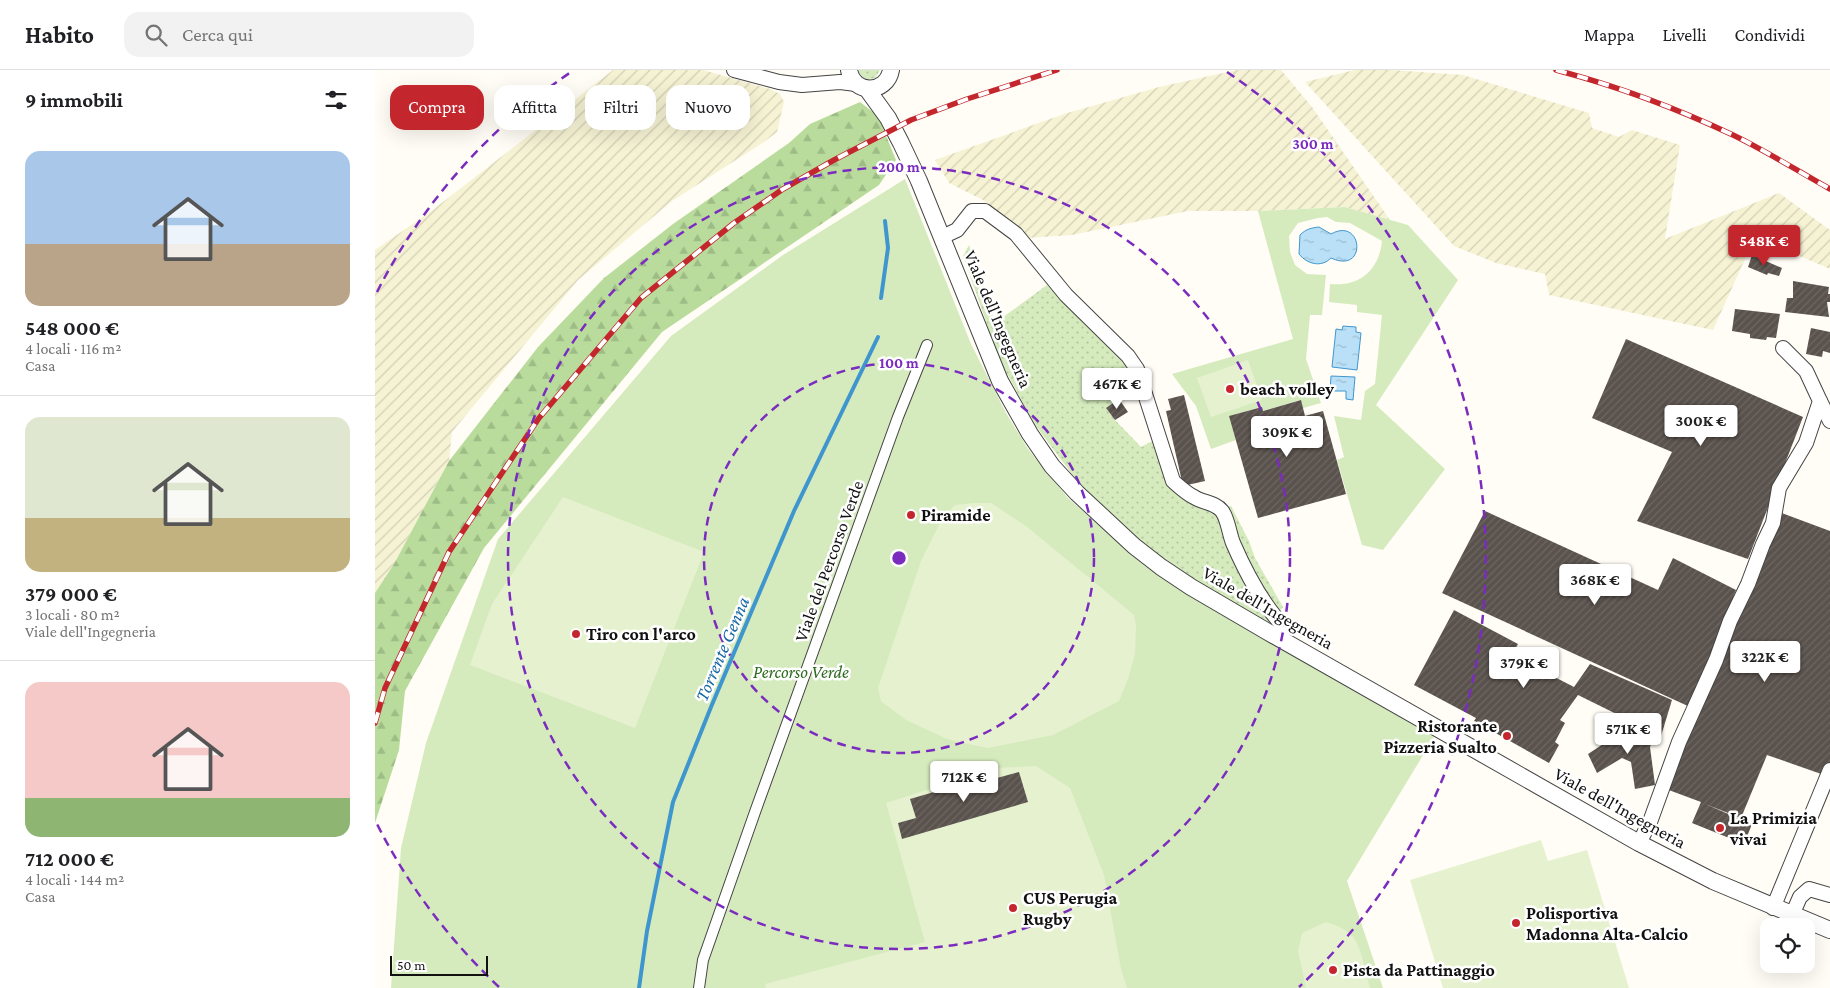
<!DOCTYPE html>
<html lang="it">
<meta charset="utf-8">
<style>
:root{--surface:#fff;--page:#f2f2f2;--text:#202124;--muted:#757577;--line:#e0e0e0;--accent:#c4262e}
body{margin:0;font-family:"Crimson Pro",serif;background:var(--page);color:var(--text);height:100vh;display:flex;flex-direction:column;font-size:19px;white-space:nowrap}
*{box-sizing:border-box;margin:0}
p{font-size:16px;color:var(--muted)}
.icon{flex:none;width:28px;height:28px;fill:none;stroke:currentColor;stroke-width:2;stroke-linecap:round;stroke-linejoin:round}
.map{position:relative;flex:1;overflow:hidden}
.panel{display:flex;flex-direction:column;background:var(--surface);width:375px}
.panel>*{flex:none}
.guide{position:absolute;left:15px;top:15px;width:475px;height:45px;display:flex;gap:10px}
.buttons{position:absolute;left:1385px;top:848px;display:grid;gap:10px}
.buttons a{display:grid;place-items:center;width:55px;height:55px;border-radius:10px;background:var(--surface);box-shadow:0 5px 20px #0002;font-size:25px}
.scale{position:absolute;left:15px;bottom:12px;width:98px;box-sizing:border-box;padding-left:5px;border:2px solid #111;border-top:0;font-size:14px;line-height:18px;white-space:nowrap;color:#111;-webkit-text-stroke:4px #fff;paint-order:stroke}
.price{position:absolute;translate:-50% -42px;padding:0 11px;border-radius:5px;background:#fff;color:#222;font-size:16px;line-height:32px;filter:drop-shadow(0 1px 2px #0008)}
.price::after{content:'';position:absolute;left:50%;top:30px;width:15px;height:11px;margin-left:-8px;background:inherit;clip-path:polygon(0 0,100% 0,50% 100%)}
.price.selected{background:var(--accent);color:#fff}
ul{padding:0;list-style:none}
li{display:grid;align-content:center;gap:10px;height:265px;padding:0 25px}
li+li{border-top:1px solid var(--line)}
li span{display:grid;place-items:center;height:155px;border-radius:15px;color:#555}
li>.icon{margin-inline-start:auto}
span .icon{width:90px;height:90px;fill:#fffc;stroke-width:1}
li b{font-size:21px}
h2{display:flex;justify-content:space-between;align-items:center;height:60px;padding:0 25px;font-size:21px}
.tag{padding:0 18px;border-radius:15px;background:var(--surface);box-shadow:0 5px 20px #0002;font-size:18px;line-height:45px}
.tag.selected{background:var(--accent);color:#fff}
header{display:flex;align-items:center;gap:30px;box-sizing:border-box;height:70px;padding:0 25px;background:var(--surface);border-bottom:1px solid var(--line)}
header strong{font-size:24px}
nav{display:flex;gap:28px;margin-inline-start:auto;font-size:18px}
.search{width:350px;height:45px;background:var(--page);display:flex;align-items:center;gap:12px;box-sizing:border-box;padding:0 18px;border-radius:15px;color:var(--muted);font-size:19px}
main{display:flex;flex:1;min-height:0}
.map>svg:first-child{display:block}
</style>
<header>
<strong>Habito</strong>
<div class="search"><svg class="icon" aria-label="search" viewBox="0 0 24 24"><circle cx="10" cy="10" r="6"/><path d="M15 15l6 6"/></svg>Cerca qui</div>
<nav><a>Mappa</a><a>Livelli</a><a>Condividi</a></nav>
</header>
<main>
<section class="panel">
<h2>9 immobili<svg class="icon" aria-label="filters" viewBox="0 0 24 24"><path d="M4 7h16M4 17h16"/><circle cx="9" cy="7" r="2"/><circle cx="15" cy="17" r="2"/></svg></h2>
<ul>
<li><span style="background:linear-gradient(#a9c7e8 60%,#b9a48a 0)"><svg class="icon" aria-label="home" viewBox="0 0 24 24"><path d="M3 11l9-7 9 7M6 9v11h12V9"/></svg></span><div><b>548 000 €</b><p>4 locali · 116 m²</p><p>Casa</p></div></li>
<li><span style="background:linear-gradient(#dfe7d0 65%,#c2b280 0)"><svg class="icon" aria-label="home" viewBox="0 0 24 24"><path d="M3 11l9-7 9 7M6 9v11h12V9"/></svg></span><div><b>379 000 €</b><p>3 locali · 80 m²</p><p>Viale dell'Ingegneria</p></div></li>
<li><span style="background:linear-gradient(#f6c9c9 75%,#8fb573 0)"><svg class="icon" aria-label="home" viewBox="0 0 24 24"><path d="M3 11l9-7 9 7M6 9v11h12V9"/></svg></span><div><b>712 000 €</b><p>4 locali · 144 m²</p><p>Casa</p></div></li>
</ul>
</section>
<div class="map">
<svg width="1455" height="918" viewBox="0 0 1455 918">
<defs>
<pattern id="farmland-furrows" width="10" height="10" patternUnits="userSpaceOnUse" patternTransform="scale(1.25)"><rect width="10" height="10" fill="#f6f3d4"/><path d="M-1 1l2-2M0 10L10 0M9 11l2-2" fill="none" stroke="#d2cfb5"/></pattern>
<pattern id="grass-dots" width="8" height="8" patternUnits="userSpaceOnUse" patternTransform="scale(1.25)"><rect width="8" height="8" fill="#d5ebbd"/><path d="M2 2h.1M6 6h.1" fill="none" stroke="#b6c8a1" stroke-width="1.8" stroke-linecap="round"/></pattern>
<pattern id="forest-firs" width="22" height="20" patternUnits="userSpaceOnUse" patternTransform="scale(1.25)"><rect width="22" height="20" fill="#b9dc9c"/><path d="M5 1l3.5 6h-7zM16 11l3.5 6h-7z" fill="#9ebc85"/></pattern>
<pattern id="water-ripples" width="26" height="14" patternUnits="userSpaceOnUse" patternTransform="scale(1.25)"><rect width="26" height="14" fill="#b9e0f7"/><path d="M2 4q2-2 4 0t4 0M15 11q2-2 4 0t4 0" fill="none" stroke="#9ebfd3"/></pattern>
<pattern id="building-hatch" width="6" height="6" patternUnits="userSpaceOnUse" patternTransform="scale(1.25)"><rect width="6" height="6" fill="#5a524d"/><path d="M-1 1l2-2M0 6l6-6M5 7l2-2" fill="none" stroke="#6d6662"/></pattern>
</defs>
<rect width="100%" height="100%" fill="#fffdf5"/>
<g fill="url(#farmland-furrows)">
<path d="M238 0H328L395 19 405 24 409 32 402 62 389 72 297 131 203 210 77 362 74 391 19 494 0 523V180L55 142Z"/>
<path d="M862 0H906L937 37 1015 150 970 137 883 141H813L697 165 653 168 608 130 574 113 560 90 689 44 784 17Z"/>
<path d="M980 0H1016L1088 5 1214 43 1217 58 1244 67 1257 60 1305 75 1290 169 1404 123 1455 160V199L1380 167 1338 260 1174 225 1170 204 1121 193 1079 176 930 12Z"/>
</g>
<g fill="url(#grass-dots)">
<path d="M483 0H505L500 8C492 11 486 8 483 0Z"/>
<path d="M594 175 620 253 672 215 760 305 762 317 731 338 740 350 766 377 779 370 794 411 840 441 856 436 874 471 880 488 908 537 895 553 819 509 761 469 702 411 661 356 625 291 588 186Z"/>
</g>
<path fill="url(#forest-firs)" d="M485 32 503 46 521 90 504 115 287 262 109 478 30 621 24 680 0 753V523L19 494 74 391 163 277 229 208 298 154 414 73 435 54Z"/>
<g fill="#d5ebbd">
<path d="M530 109 596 274 631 343 653 379 693 428 770 496 851 547 1059 667 972 811 1008 918H16L26 778 51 673 123 469 296 266 408 185Z"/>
<path d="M970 137 1033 155 1083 210 1001 335 1070 399 1008 480 987 475 962 390 969 387 959 346 986 350 990 321 1000 314 1007 245 982 242V235L954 232 955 214C985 217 1004 200 1007 171L975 153 961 152 952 147 943 148 923 153 914 166 915 182 920 195 932 204 951 205 947 245H935L931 289 946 333 928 338 925 330 888 341 886 337 855 346 861 370 836 379 821 336 797 304 918 269 883 141Z"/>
</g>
<g fill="#e6f2cf">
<path d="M873 290 887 330 836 347 822 308Z"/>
<path d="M188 427 329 482 260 658 95 595 117 534Z"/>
<path d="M598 433H616L651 456 759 545 761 555 760 584 753 609 744 631 678 665 613 678 583 672 570 668 531 650 506 631 503 618 546 491 567 449 580 435Z"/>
<path d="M661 696 695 718 729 805 746 899 752 918H391L390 914 550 872 511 733 621 698Z"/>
<path d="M1166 770 1173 791 1212 780 1254 918H1068L1035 810Z"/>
<path d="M951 852C960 855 969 858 976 865 986 873 991 905 995 918H931L923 881 927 863Z"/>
</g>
<g fill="url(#water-ripples)" stroke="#3f96cf">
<path d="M944 157 956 164C988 146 993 205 956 188 946 198 932 194 924 184L925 165C931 159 936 158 944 157Z"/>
<path d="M968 256 981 257V262L986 263 982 300 957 297 961 259 967 260Z"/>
<path d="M956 306 980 307 978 330 971 329V321H955Z"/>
</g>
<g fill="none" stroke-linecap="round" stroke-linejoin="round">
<g stroke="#3f96cf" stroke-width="4">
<path d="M506 228 513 178 510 151"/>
<path d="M264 918 272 861 298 732 336 637 419 441 503 267"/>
</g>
</g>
<g fill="url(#building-hatch)">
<path d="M1377 185 1407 198 1404 206 1393 203 1392 205 1373 197Z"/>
<path d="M1418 211 1454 217 1453 224H1455V232H1452L1454 247 1410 242 1412 228H1418Z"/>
<path d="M1360 239 1405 244 1401 268 1392 267 1391 270 1375 268V264L1357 261Z"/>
<path d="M1436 258 1455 262V283L1448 281 1447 287 1431 284Z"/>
<path d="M1251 269 1428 347 1373 489 1262 451 1297 382 1217 348Z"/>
<path d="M809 325 830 411 808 416 791 341 796 340 793 329Z"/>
<path d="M744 329 753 342 740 350 731 338Z"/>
<path d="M926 330 930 346 948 341 971 424 883 448 854 346 887 337 888 341Z"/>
<path d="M1110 441 1283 520 1298 488 1361 520 1315 637 1067 523Z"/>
<path d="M1404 442 1455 461V698L1452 706 1392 685 1366 748 1330 734 1377 754 1369 774 1317 753 1326 732 1291 719Z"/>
<path d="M1079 540 1143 574 1137 585 1199 617 1215 594 1297 630 1286 666 1203 625 1185 650 1190 653 1180 672 1184 675 1174 693 1099 651 1101 648 1039 615Z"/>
<path d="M1249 654 1279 668 1275 677 1280 715 1260 719 1256 692 1247 688 1222 703 1213 684 1242 665Z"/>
<path d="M644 702 653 732 527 769 523 753 541 748 535 729 621 704 622 708Z"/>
</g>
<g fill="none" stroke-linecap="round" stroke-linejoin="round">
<defs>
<path id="pedestrian" d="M324 918 328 890 380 742 523 347 552 275"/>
<g id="minor">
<path d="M359 0 404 12 427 15 465 12 481 14"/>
<path d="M567 167 582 160 597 141H610L641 164 691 225 753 286 762 299 798 411C805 417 811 423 819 427 828 433 840 432 847 441 853 449 854 463 858 473 871 503 887 534 910 558L904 568"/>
<path d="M1445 331 1455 351"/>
<path d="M1264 773 1275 752 1304 672 1341 590 1355 551 1373 514 1388 474 1398 453 1404 418 1431 373 1445 331 1431 301 1408 278"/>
<path d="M1398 838 1455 700"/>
<path d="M1417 845 1425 827 1434 819 1455 825"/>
</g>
<g id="tertiary">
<path d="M474 0C478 25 512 24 516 0"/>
<path d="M492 19 513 48 526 73 544 111 625 311 655 364 677 396 702 423 759 476 786 497 816 517 893 562 1264 773 1338 811 1455 860"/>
</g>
</defs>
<use href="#pedestrian" stroke="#444" stroke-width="12"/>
<use href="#minor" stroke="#444" stroke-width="16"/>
<use href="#tertiary" stroke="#444" stroke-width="18"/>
<use href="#pedestrian" stroke="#fff" stroke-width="10"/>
<use href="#minor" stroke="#fff" stroke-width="14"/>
<use href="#tertiary" stroke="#fff" stroke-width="16"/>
<defs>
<g id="rail">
<path d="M1181 0C1242 16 1301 38 1358 65 1391 81 1423 101 1455 119"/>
<path d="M0 653 10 618 74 482 164 348 266 228 359 153 408 119 459 90 536 50 592 29 682 0"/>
</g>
</defs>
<use href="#rail" stroke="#c4262e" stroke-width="5.5"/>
<use href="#rail" stroke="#fff" stroke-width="4" stroke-dasharray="11" stroke-linecap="butt"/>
</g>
<g fill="none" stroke="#7b2cbf" stroke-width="2.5" stroke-dasharray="9 6">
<circle cx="524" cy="488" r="195"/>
<circle cx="524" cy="488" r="391"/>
<path d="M124 917A586 586 0 0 1 2 754M2 222A586 586 0 0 1 196 2M852 2A586 586 0 0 1 924 917"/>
</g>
<g fill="#c4262e" stroke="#fff" stroke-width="2">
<circle cx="855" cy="319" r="5"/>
<circle cx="536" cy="445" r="5"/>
<circle cx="201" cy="564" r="5"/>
<circle cx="1132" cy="666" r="5"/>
<circle cx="1345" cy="758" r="5"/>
<circle cx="638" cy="838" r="5"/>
<circle cx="1141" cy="853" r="5"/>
<circle cx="958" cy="900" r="5"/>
</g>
<g text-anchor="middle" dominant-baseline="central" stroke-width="5" stroke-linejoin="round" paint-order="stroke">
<g font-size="18" fill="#111" stroke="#fff">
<text transform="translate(623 249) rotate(67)">Viale dell'Ingegneria</text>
<text transform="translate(454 491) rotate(-70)">Viale del Percorso Verde</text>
<text transform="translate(893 538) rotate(30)">Viale dell'Ingegneria</text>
<text transform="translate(1245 738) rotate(29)">Viale dell'Ingegneria</text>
</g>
<g font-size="18" font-weight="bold" fill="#111" stroke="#fff" text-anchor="start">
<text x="865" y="319">beach volley</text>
<text x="546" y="445">Piramide</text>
<text x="211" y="564">Tiro con l'arco</text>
<text x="1122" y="656" text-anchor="end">Ristorante<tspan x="1122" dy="21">Pizzeria Sualto</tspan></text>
<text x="1355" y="748">La Primizia<tspan x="1355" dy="21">vivai</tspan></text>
<text x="648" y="828">CUS Perugia<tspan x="648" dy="21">Rugby</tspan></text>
<text x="1151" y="843">Polisportiva<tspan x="1151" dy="21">Madonna Alta-Calcio</tspan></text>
<text x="968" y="900">Pista da Pattinaggio</text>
</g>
<g font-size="18" font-style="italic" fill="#2f6b1f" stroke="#fff">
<text x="426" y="602">Percorso Verde</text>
</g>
<g font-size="19" font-style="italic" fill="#1768a6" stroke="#fff">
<text transform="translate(347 579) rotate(-67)">Torrente Genna</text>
</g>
</g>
<circle cx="524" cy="488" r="8" fill="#7b2cbf" stroke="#fff" stroke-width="2.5"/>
<g font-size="15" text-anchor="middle" font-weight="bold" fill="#7b2cbf" stroke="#fff" stroke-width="5" stroke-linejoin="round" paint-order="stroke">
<text x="938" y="79">300 m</text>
<text x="524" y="102">200 m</text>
<text x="524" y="298">100 m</text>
</g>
</svg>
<div class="buttons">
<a><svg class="icon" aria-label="locate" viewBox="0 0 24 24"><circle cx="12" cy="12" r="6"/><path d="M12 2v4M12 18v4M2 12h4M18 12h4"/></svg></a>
</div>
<div class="scale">50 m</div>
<b class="price selected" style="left:1389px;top:197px">548K €</b>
<b class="price" style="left:742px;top:340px">467K €</b>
<b class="price" style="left:1326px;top:377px">300K €</b>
<b class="price" style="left:912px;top:388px">309K €</b>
<b class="price" style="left:1220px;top:536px">368K €</b>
<b class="price" style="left:1390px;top:613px">322K €</b>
<b class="price" style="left:1149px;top:619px">379K €</b>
<b class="price" style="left:1253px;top:685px">571K €</b>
<b class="price" style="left:589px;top:733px">712K €</b>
<div class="guide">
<a class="tag selected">Compra</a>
<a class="tag">Affitta</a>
<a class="tag">Filtri</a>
<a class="tag">Nuovo</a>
</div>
</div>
</main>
